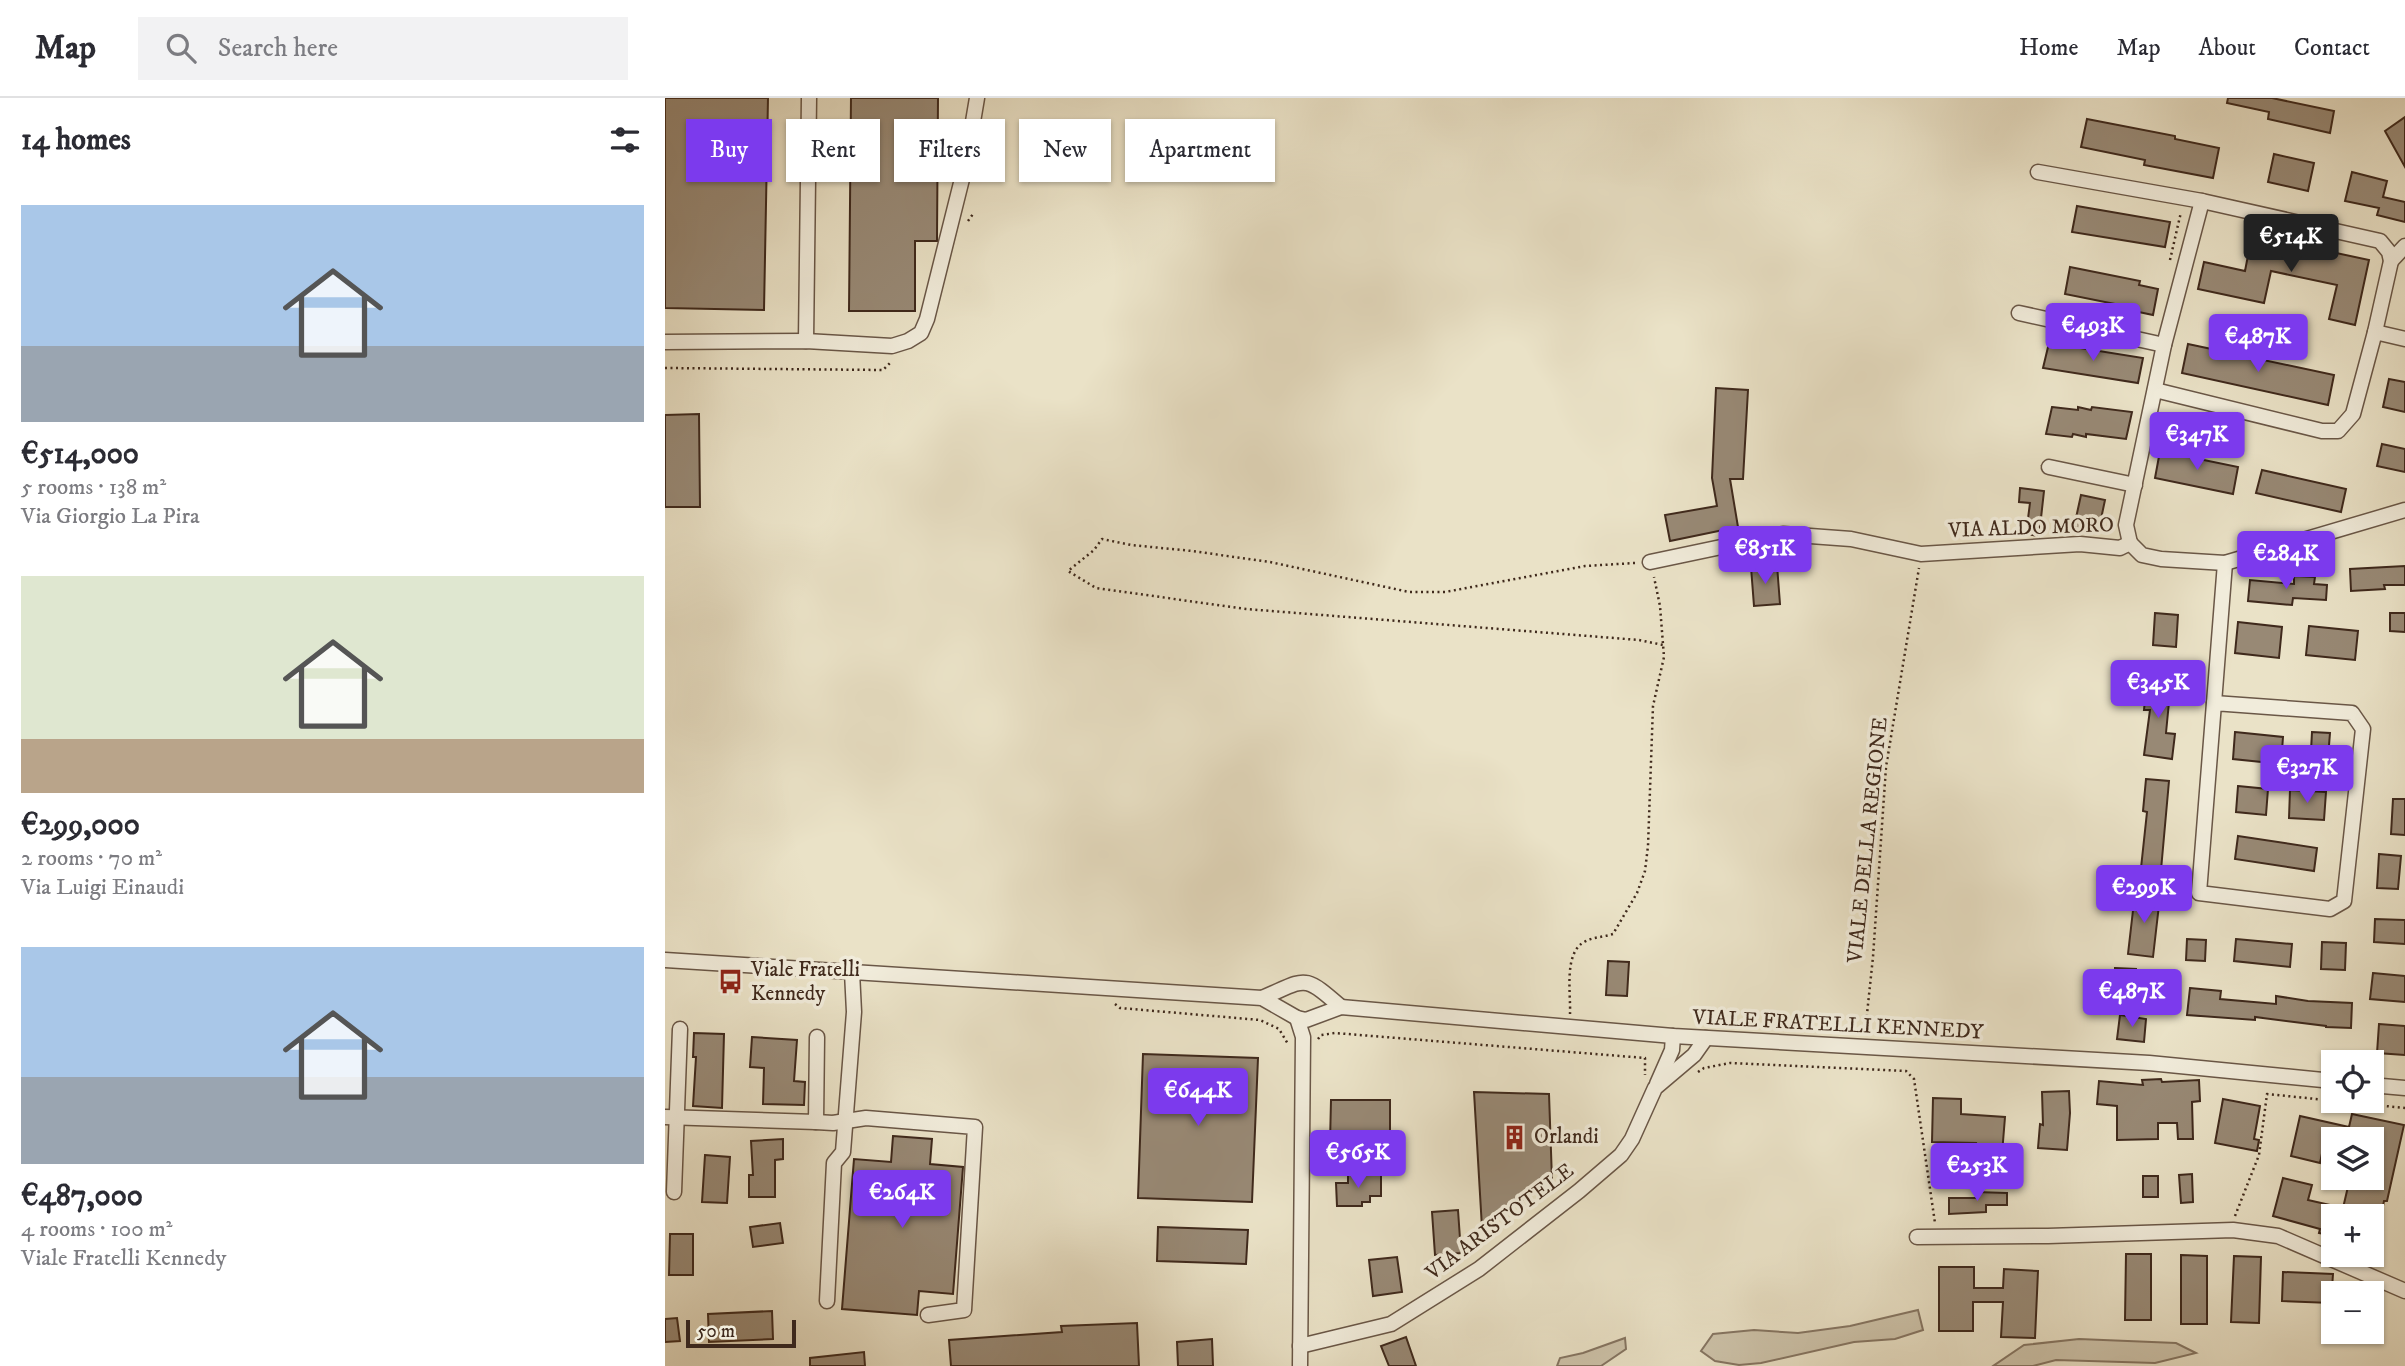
<!DOCTYPE html>
<meta charset="utf-8">
<style>
:root{--surface:#fff;--page:#f2f2f3;--text:#2b2b33;--muted:#7c7c81;--line:#e1e1e2;--accent:#7c3aed}
body{margin:0;font-family:"IM FELL DW Pica",serif;background:var(--page);color:var(--text);height:100vh;display:flex;flex-direction:column;font-size:26px;white-space:nowrap}
*{box-sizing:border-box;margin:0}
p{font-size:23px;color:var(--muted)}
.icon{flex:none;width:38px;height:38px;fill:none;stroke:currentColor;stroke-width:2;stroke-linecap:round;stroke-linejoin:round}
.map{position:relative;flex:1;overflow:hidden}
.drawer{display:flex;flex-direction:column;background:var(--surface);width:665px}
.drawer>*{flex:none}
.banner{position:absolute;left:21px;top:21px;width:665px;height:63px;display:flex;gap:14px}
.tools{position:absolute;left:1656px;top:952px;display:grid;gap:14px}
.tools a{display:grid;place-items:center;width:63px;height:63px;border-radius:0px;background:var(--surface);box-shadow:0 2px 5px #0004;font-size:35px}
.scale{position:absolute;left:21px;bottom:18px;width:110px;box-sizing:border-box;padding-left:7px;border:4px solid #3f291c;border-top:0;font-size:19px;line-height:24px;white-space:nowrap;color:#3f291c;-webkit-text-stroke:5px #f1ecdb;paint-order:stroke}
.price{position:absolute;translate:-50% -60px;padding:0 16px;border-radius:7px;background:var(--accent);color:#fff;font-size:23px;line-height:46px;filter:drop-shadow(0 2px 4px #0008)}
.price::after{content:'';position:absolute;left:50%;top:42px;width:21px;height:16px;margin-left:-10px;background:inherit;clip-path:polygon(0 0,100% 0,50% 100%)}
.price.current{background:#222;color:#fff}
ul{padding:0;list-style:none}
li{display:grid;align-content:center;gap:14px;height:371px;padding:0 21px}
li span{display:grid;place-items:center;height:217px;border-radius:0px;color:#555}
li>.icon{margin-inline-start:auto}
span .icon{width:126px;height:126px;fill:#fffc;stroke-width:1}
li b{font-size:30px}
h2{display:flex;justify-content:space-between;align-items:center;height:84px;padding:0 21px;font-size:30px}
.chip{padding:0 24px;border-radius:0px;background:var(--surface);box-shadow:0 2px 5px #0004;font-size:24px;line-height:63px}
.chip.current{background:var(--accent);color:#fff}
header{display:flex;align-items:center;gap:42px;box-sizing:border-box;height:98px;padding:0 35px;background:var(--surface);border-bottom:2px solid var(--line)}
header strong{font-size:33px}
nav{display:flex;gap:38px;margin-inline-start:auto;font-size:24px}
.search{width:490px;height:63px;background:var(--page);display:flex;align-items:center;gap:18px;box-sizing:border-box;padding:0 24px;border-radius:0px;color:var(--muted);font-size:26px}
main{display:flex;flex:1;min-height:0}
.map>svg:first-child{display:block}
</style>
<header>
<strong>Map</strong>
<div class="search"><svg class="icon" aria-label="search" viewBox="0 0 24 24"><circle cx="10" cy="10" r="6"/><path d="M15 15l6 6"/></svg>Search here</div>
<nav><a>Home</a><a>Map</a><a>About</a><a>Contact</a></nav>
</header>
<main>
<section class="drawer">
<h2>14 homes<svg class="icon" aria-label="filters" viewBox="0 0 24 24"><path d="M4 7h16M4 17h16"/><circle cx="9" cy="7" r="2"/><circle cx="15" cy="17" r="2"/></svg></h2>
<ul>
<li><span style="background:linear-gradient(#a9c7e8 65%,#9aa5b1 0)"><svg class="icon" aria-label="home" viewBox="0 0 24 24"><path d="M3 11l9-7 9 7M6 9v11h12V9"/></svg></span><div><b>€514,000</b><p>5 rooms · 138 m²</p><p>Via Giorgio La Pira</p></div></li>
<li><span style="background:linear-gradient(#dfe7d0 75%,#b9a48a 0)"><svg class="icon" aria-label="home" viewBox="0 0 24 24"><path d="M3 11l9-7 9 7M6 9v11h12V9"/></svg></span><div><b>€299,000</b><p>2 rooms · 70 m²</p><p>Via Luigi Einaudi</p></div></li>
<li><span style="background:linear-gradient(#a9c7e8 60%,#9aa5b1 0)"><svg class="icon" aria-label="home" viewBox="0 0 24 24"><path d="M3 11l9-7 9 7M6 9v11h12V9"/></svg></span><div><b>€487,000</b><p>4 rooms · 100 m²</p><p>Viale Fratelli Kennedy</p></div></li>
</ul>
</section>
<div class="map">
<svg width="1740" height="1268" viewBox="0 0 1740 1268">
<rect width="100%" height="100%" fill="#eae2c7"/>
<filter id="stains"><feTurbulence type="fractalNoise" baseFrequency=".00286" numOctaves="4"/><feColorMatrix values="0 0 0 0 .2 0 0 0 0 .09 0 0 0 0 .02 0 0 0 .5 -.17"/></filter>
<radialGradient id="worn" r=".72"><stop offset=".6" stop-color="#630" stop-opacity="0"/><stop offset="1" stop-color="#630" stop-opacity=".3"/></radialGradient>
<g fill="#cdc3aa" stroke="#867663" stroke-width="2">
<path d="M1253 1212 1258 1232 1230 1241 1189 1244 1096 1265 1074 1267 1050 1263 1036 1253 1048 1236 1089 1232 1133 1235 1185 1228Z"/>
<path d="M960 1240 961 1251 936 1268H892L895 1260 918 1255Z"/>
<path d="M1414 1241 1511 1245 1531 1255 1490 1265 1391 1262 1368 1268H1328L1359 1247Z"/>
</g>
<g fill="#988975" stroke="#3f291c" stroke-width="2">
<path d="M0 0H103L99 212 0 210Z"/>
<path d="M186 0H273L272 141V143H250V213H184Z"/>
<path d="M1563 0H1607L1669 13 1665 35 1603 21 1604 14 1562 5Z"/>
<path d="M1740 19V69L1720 33Z"/>
<path d="M1422 21 1510 38V41L1554 50 1548 80 1479 67 1480 62 1416 49Z"/>
<path d="M1609 56 1649 65 1643 93 1603 84Z"/>
<path d="M1687 74 1722 83 1718 99 1740 104V124L1712 117 1714 110 1680 103Z"/>
<path d="M1412 108 1505 124 1500 149 1407 134Z"/>
<path d="M1587 137 1704 162 1690 227 1664 221 1672 187 1606 173 1599 205 1533 191 1539 164 1580 173Z"/>
<path d="M1405 169 1475 183 1474 187 1493 191 1488 217 1469 213 1470 210 1400 196Z"/>
<path d="M1384 245 1478 260 1473 285 1378 270Z"/>
<path d="M1523 246 1669 277 1663 307 1517 275Z"/>
<path d="M1724 281 1740 284V314L1718 309Z"/>
<path d="M1051 290 1083 292 1078 381H1065L1073 429 1005 443 1000 417 1052 408 1047 380Z"/>
<path d="M1387 309 1413 312V309L1426 312 1427 309 1467 314 1461 341 1421 336V339L1408 336 1407 339 1381 336Z"/>
<path d="M34 316 35 409H0V317Z"/>
<path d="M1717 346 1740 351V374L1712 368Z"/>
<path d="M1495 353 1573 369 1568 396 1490 380Z"/>
<path d="M1597 372 1681 391 1676 414 1591 395Z"/>
<path d="M1355 390 1379 393 1374 438 1361 436 1365 405 1354 404Z"/>
<path d="M1416 397 1440 402 1433 435 1409 429Z"/>
<path d="M1112 467 1115 506 1089 508 1086 469Z"/>
<path d="M1740 468V487H1719L1720 491 1686 493 1685 471Z"/>
<path d="M1629 478 1650 479 1649 486 1662 487 1661 502 1628 500 1627 507 1583 503 1585 482 1629 486Z"/>
<path d="M1490 515 1513 517 1511 549 1488 547Z"/>
<path d="M1725 515H1740V534L1725 533Z"/>
<path d="M1573 524 1617 529 1614 560 1570 555Z"/>
<path d="M1644 528 1693 533 1690 562 1641 557Z"/>
<path d="M1482 581 1506 583 1501 635 1510 636 1507 661 1479 657 1485 612H1479Z"/>
<path d="M1570 634 1618 639 1616 666 1568 661Z"/>
<path d="M1647 634 1665 635 1662 672 1637 670 1639 652 1646 653Z"/>
<path d="M1481 681 1504 683 1496 772 1476 770 1482 714 1478 713Z"/>
<path d="M1573 688 1603 691 1601 717 1571 714Z"/>
<path d="M1625 692 1661 694 1659 722 1624 720Z"/>
<path d="M1728 701H1740V737L1726 736Z"/>
<path d="M1573 738 1652 750 1649 773 1570 761Z"/>
<path d="M1714 756 1736 758 1733 791 1712 790Z"/>
<path d="M1470 795 1495 798 1488 859 1463 856Z"/>
<path d="M1710 821 1740 822V846L1709 844Z"/>
<path d="M1522 841 1541 842 1540 863 1521 862Z"/>
<path d="M1571 841 1627 846 1625 869 1569 863Z"/>
<path d="M1657 844 1681 845 1680 872 1656 871Z"/>
<path d="M943 863 964 864 962 898 941 897Z"/>
<path d="M1450 870 1471 871V883L1450 882Z"/>
<path d="M1708 875 1740 878V904L1705 901Z"/>
<path d="M1525 890 1556 893 1555 901 1611 906V898L1643 903 1687 905 1686 930 1661 929V928L1590 919V922L1522 917Z"/>
<path d="M1455 917 1481 921 1479 944 1452 941Z"/>
<path d="M1714 926 1740 928V957L1712 955Z"/>
<path d="M29 935 59 936 57 1010 28 1008 31 959H28Z"/>
<path d="M87 939 132 942 129 983 140 984 139 1007 98 1006 99 970 85 969Z"/>
<path d="M478 956 593 960 587 1104 473 1100Z"/>
<path d="M1496 981 1497 984 1534 982 1535 1003 1527 1004 1528 1041H1513L1512 1025H1493V1041L1452 1042V1008L1432 1006 1434 983 1478 987 1477 982Z"/>
<path d="M1404 993 1405 1015 1402 1052 1373 1050 1375 1026 1378 1027 1377 994Z"/>
<path d="M809 994 884 996 887 1082 817 1130Z"/>
<path d="M1268 1000 1296 1001V1016L1340 1019 1337 1056 1310 1054 1311 1045 1267 1044Z"/>
<path d="M1558 1001 1595 1008 1589 1041 1594 1042 1592 1053 1550 1045Z"/>
<path d="M666 1002H725V1046L665 1045Z"/>
<path d="M1687 1016 1739 1027 1722 1103H1719L1716 1118H1668V1138L1654 1135 1655 1131 1608 1118 1618 1080 1647 1087 1643 1102 1678 1110 1685 1080H1706V1041H1660L1655 1065 1626 1058 1635 1018 1684 1029Z"/>
<path d="M228 1038 267 1041 265 1066 298 1069 288 1196 254 1193 252 1217 177 1211 189 1061 226 1064Z"/>
<path d="M118 1041V1061L110 1062V1099H84V1077H88L86 1043Z"/>
<path d="M40 1057 65 1059 62 1105 37 1104Z"/>
<path d="M1527 1076 1528 1104 1516 1105 1514 1077Z"/>
<path d="M683 1077H716V1098H705V1104H697V1108H672L671 1085H683Z"/>
<rect x="1478" y="1078" width="15" height="21"/>
<path d="M1311 1094 1342 1095V1107H1321V1114L1284 1116V1100H1311Z"/>
<path d="M793 1112 796 1155 770 1157 767 1114Z"/>
<path d="M115 1125 118 1145 88 1149 85 1129Z"/>
<path d="M493 1129 583 1132 581 1166 492 1163Z"/>
<path d="M5 1136H28V1177H4Z"/>
<path d="M1461 1156H1486V1222H1460Z"/>
<path d="M1516 1157 1542 1158V1226H1516Z"/>
<path d="M1569 1158 1596 1159 1594 1225 1566 1224Z"/>
<path d="M732 1159 737 1194 708 1198 704 1162Z"/>
<path d="M1274 1169H1309V1190H1338L1339 1171 1373 1173 1370 1240 1336 1239 1338 1204H1308V1233H1274Z"/>
<path d="M1618 1174 1668 1176 1666 1205 1617 1203Z"/>
<path d="M107 1213 108 1241 44 1244 43 1216Z"/>
<path d="M12 1220 15 1243 0 1244V1221Z"/>
<path d="M472 1225 474 1268H286L284 1242 397 1234 396 1228Z"/>
<path d="M741 1239 751 1268H724L716 1248Z"/>
<path d="M547 1241 548 1268H513L512 1244Z"/>
<path d="M199 1254 200 1268H145V1260Z"/>
</g>
<g fill="none" stroke-linecap="round" stroke-linejoin="round">
<defs>
<g id="minor">
<path d="M1373 74 1537 103 1499 247 1461 427 1465 445"/>
<path d="M1537 103 1715 143 1724 154 1726 163 1710 234"/>
<path d="M1726 163 1740 148"/>
<path d="M1354 215 1499 247"/>
<path d="M141 243 144 0"/>
<path d="M0 244 141 243 227 248 243 243 256 235 262 221 301 65 312 0"/>
<path d="M1490 292 1657 333H1673L1688 316 1710 234 1740 241"/>
<path d="M1384 369 1470 387"/>
<path d="M1465 445 1477 457 1496 461 1560 465 1740 412"/>
<path d="M985 464 1118 436 1186 441 1256 456 1415 446 1455 450 1465 445"/>
<path d="M1549 605 1687 615 1698 631 1679 803 1665 811 1534 795Z"/>
<path d="M1549 605 1560 465"/>
<path d="M0 862 597 900 632 920 641 922 676 909 1008 938 1484 965 1668 983"/>
<path d="M597 900C642 881 637 875 676 909"/>
<path d="M632 920 638 939 635 1268"/>
<path d="M992 986 1007 952 1008 938"/>
<path d="M1706 987 1740 990"/>
<path d="M0 1019 151 1024 152 939"/>
<path d="M151 1024 168 1025 201 1020 310 1029 299 1212 263 1217"/>
<path d="M9 1094 15 931"/>
<path d="M1252 1139 1383 1138 1568 1132 1613 1138 1740 1193"/>
<path d="M162 1203 169 1065 178 1054 189 914 187 874"/>
<path d="M635 1248 726 1226 814 1171 914 1093 956 1057 967 1041 990 990 1029 957 1041 940"/>
</g>
</defs>
<use href="#minor" stroke="#6a5747" stroke-width="17"/>
<g stroke="#3f291c" stroke-width="2.5" stroke-dasharray="2 3.5" stroke-linecap="butt">
<path d="M303 123 308 116"/>
<path d="M1505 162 1516 114"/>
<path d="M0 270 218 272 227 263"/>
<path d="M970 465 920 468 780 494H744L605 464 527 453 466 447 437 441 429 452 403 473 431 490 581 511 974 542 998 547"/>
<path d="M450 906 455 910 595 922 614 931 623 946"/>
<path d="M905 916C906 895 898 853 921 843 929 839 939 839 948 836L972 795 980 773 983 748 988 608 999 559 995 508 989 479"/>
<path d="M1200 935 1208 859 1221 669 1254 470"/>
<path d="M653 941 656 937 670 935 980 960V977"/>
<path d="M1033 974 1039 970 1065 965 1241 973 1249 981 1270 1125"/>
<path d="M1570 1118 1594 1057 1602 996 1740 1010"/>
</g>
<use href="#minor" stroke="#f1ecdb" stroke-width="14"/>
</g>
<defs>
<symbol id="bus-bare" viewBox="-9 -9 18 18"><path d="M-5-6H5V4H4V6H2V4H-2V6H-4V4H-5ZM-3.5-4V0h7V-4ZM-3.5 1.2v1.5H-2V1.2ZM2 1.2v1.5H3.5V1.2Z" fill="#8f2418" stroke="#f1ecdb" stroke-width="2.5" paint-order="stroke"/></symbol>
<symbol id="building-bare" viewBox="-9 -9 18 18"><path d="M-4-6H4V6H1V3H-1V6H-4ZM-2.5-4.3h1.7v1.8h-1.7ZM.8-4.3h1.7v1.8H.8ZM-2.5-1h1.7V.8h-1.7ZM.8-1h1.7V.8H.8Z" fill="#8f2418" stroke="#f1ecdb" stroke-width="2.5" paint-order="stroke"/></symbol>
</defs>
<g fill-rule="evenodd">
<use href="#bus-bare" x="48" y="866" width="35" height="35"/>
<use href="#building-bare" x="832" y="1022" width="35" height="35"/>
</g>
<g text-anchor="middle" dominant-baseline="central" stroke-width="7" stroke-linejoin="round" paint-order="stroke">
<g font-size="21" fill="#3f291c" stroke="#f1ecdb">
<text transform="translate(1366 430) rotate(-2)">VIA ALDO MORO</text>
<text transform="translate(1203 742) rotate(-84)">VIALE DELLA REGIONE</text>
<text transform="translate(1173 927) rotate(3)">VIALE FRATELLI KENNEDY</text>
<text transform="translate(835 1124) rotate(-37)">VIA ARISTOTELE</text>
</g>
<g font-size="21" fill="#3f291c" stroke="#f1ecdb" text-anchor="start">
<text x="86" y="872">Viale Fratelli<tspan x="86" dy="24">Kennedy</tspan></text>
<text x="869" y="1039">Orlandi</text>
</g>
</g>
<rect width="100%" height="100%" filter="url(#stains)"/>
<rect width="100%" height="100%" fill="url(#worn)"/>
</svg>
<div class="tools">
<a><svg class="icon" aria-label="locate" viewBox="0 0 24 24"><circle cx="12" cy="12" r="6"/><path d="M12 2v4M12 18v4M2 12h4M18 12h4"/></svg></a>
<a><svg class="icon" aria-label="layers" viewBox="0 0 24 24"><path d="M12 4l9 5-9 5-9-5zM3 14l9 5 9-5"/></svg></a>
<a>+</a>
<a>−</a>
</div>
<div class="scale">50 m</div>
<b class="price current" style="left:1626px;top:176px">€514K</b>
<b class="price" style="left:1428px;top:265px">€493K</b>
<b class="price" style="left:1593px;top:276px">€487K</b>
<b class="price" style="left:1532px;top:374px">€347K</b>
<b class="price" style="left:1100px;top:488px">€851K</b>
<b class="price" style="left:1621px;top:493px">€284K</b>
<b class="price" style="left:1493px;top:622px">€345K</b>
<b class="price" style="left:1642px;top:707px">€327K</b>
<b class="price" style="left:1479px;top:827px">€299K</b>
<b class="price" style="left:1467px;top:931px">€487K</b>
<b class="price" style="left:533px;top:1030px">€644K</b>
<b class="price" style="left:693px;top:1092px">€565K</b>
<b class="price" style="left:1312px;top:1105px">€253K</b>
<b class="price" style="left:237px;top:1132px">€264K</b>
<div class="banner">
<a class="chip current">Buy</a>
<a class="chip">Rent</a>
<a class="chip">Filters</a>
<a class="chip">New</a>
<a class="chip">Apartment</a>
</div>
</div>
</main>
